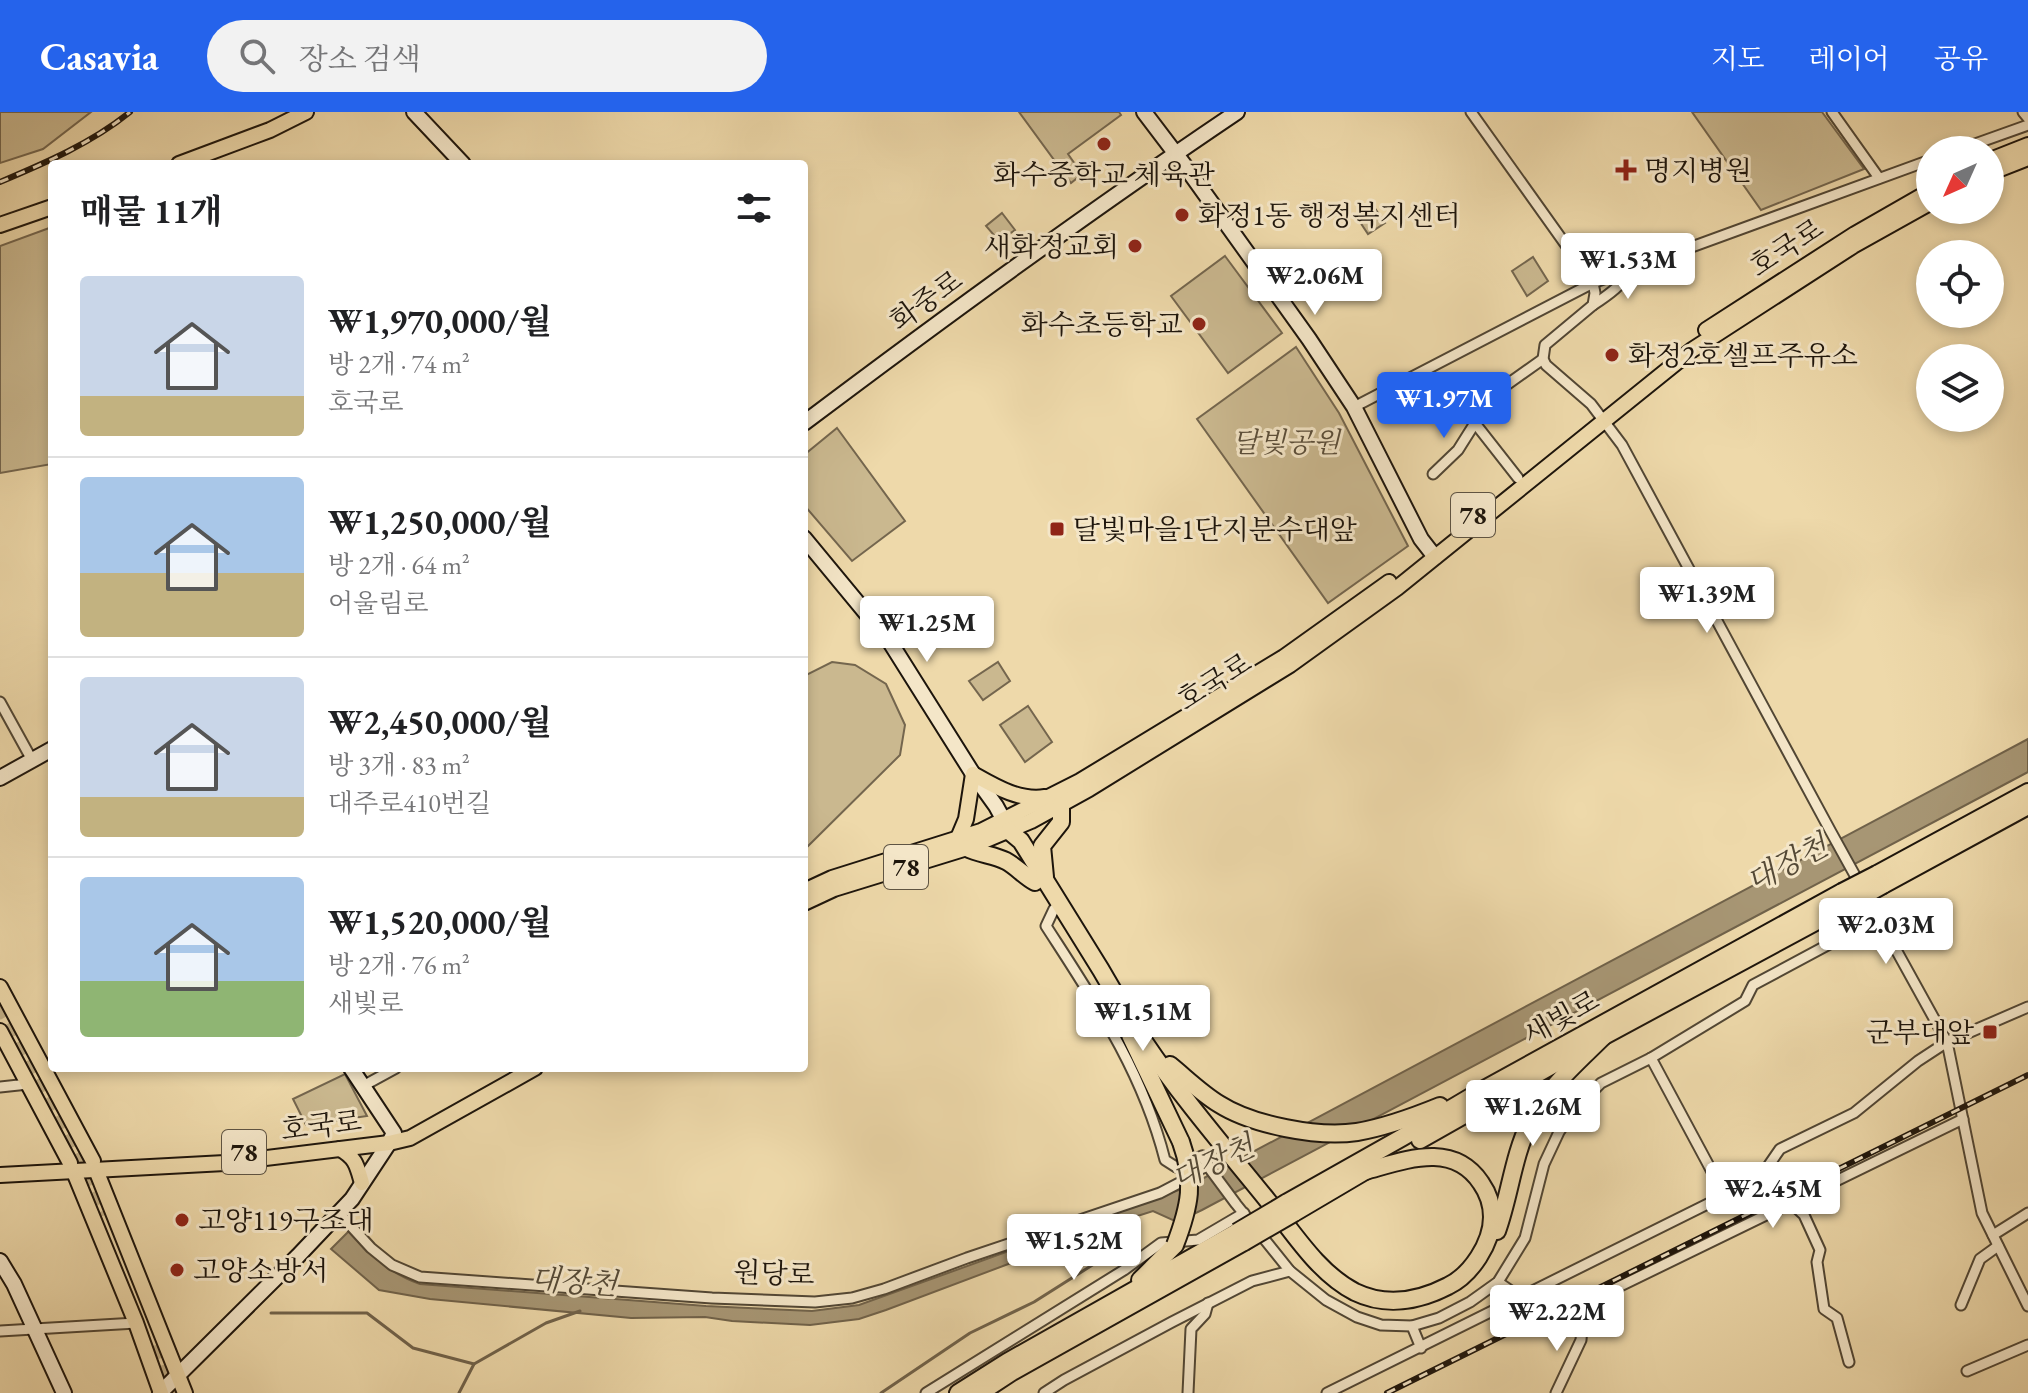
<!DOCTYPE html>
<html lang="ko">
<meta charset="utf-8">
<style>
:root{--surface:#fff;--page:#f2f2f2;--text:#202124;--muted:#757577;--line:#e0e0e0;--accent:#2563eb}
body{margin:0;font-family:"EB Garamond","Noto Serif KR",serif;background:var(--page);color:var(--text);height:100vh;display:flex;flex-direction:column;font-size:30px;white-space:nowrap}
*{box-sizing:border-box;margin:0}
p{font-size:26px;color:var(--muted)}
.icon{flex:none;width:44px;height:44px;fill:none;stroke:currentColor;stroke-width:2;stroke-linecap:round;stroke-linejoin:round}
.map{position:relative;flex:1;overflow:hidden}
.side{position:absolute;left:48px;top:48px;width:760px;height:912px;display:flex;flex-direction:column;background:var(--surface);border-radius:8px;box-shadow:0 4px 12px #0003}
.side>*{flex:none}
.needle{width:52px;rotate:225deg}
.controls{position:absolute;left:1916px;top:24px;display:grid;gap:16px}
.controls a{display:grid;place-items:center;width:88px;height:88px;border-radius:50%;background:var(--surface);box-shadow:0 4px 12px #0003;font-size:40px}
.price{position:absolute;translate:-50% -68px;padding:0 18px;border-radius:8px;background:#fff;color:#222;font-size:26px;line-height:52px;filter:drop-shadow(0 2px 4px #0008)}
.price::after{content:'';position:absolute;left:50%;top:48px;width:24px;height:18px;margin-left:-12px;background:inherit;clip-path:polygon(0 0,100% 0,50% 100%)}
.price.selected{background:var(--accent);color:#fff}
ul{padding:0;list-style:none}
li{display:flex;align-items:center;gap:24px;height:200px;padding:0 32px}
li+li{border-top:2px solid var(--line)}
li span{display:grid;place-items:center;flex:none;width:224px;height:160px;border-radius:8px;color:#555}
li>.icon{margin-inline-start:auto}
span .icon{width:96px;height:96px;fill:#fffc;stroke-width:1}
li b{font-size:34px}
h2{display:flex;justify-content:space-between;align-items:center;height:96px;padding:0 32px;font-size:34px}
header{display:flex;align-items:center;gap:48px;box-sizing:border-box;height:112px;padding:0 40px;background:var(--accent);color:#fff}
header strong{font-size:38px}
nav{display:flex;gap:44px;margin-inline-start:auto;font-size:28px}
.search{width:560px;height:72px;background:var(--page);display:flex;align-items:center;gap:20px;box-sizing:border-box;padding:0 28px;border-radius:44px;color:var(--muted);font-size:30px}
.map>svg:first-child{display:block}
</style>
<header>
<strong>Casavia</strong>
<div class="search"><svg class="icon" aria-label="search" viewBox="0 0 24 24"><circle cx="10" cy="10" r="6"/><path d="M15 15l6 6"/></svg>장소 검색</div>
<nav><a>지도</a><a>레이어</a><a>공유</a></nav>
</header>
<div class="map">
<svg width="2028" height="1281" viewBox="0 0 2028 1281">
<rect width="100%" height="100%" fill="#eed9aa"/>
<filter id="stains"><feTurbulence type="fractalNoise" baseFrequency=".0025" numOctaves="4"/><feColorMatrix values="0 0 0 0 .2 0 0 0 0 .09 0 0 0 0 .02 0 0 0 .5 -.17"/></filter>
<radialGradient id="worn" r=".72"><stop offset=".6" stop-color="#630" stop-opacity="0"/><stop offset="1" stop-color="#630" stop-opacity=".3"/></radialGradient>
<g fill="#cab88f" stroke="#74664e" stroke-width="2">
<path d="M0 0H91L43 37 0 51Z"/>
<path d="M1019 0H1119L1121 3 1068 42 1082 62 1071 71Z"/>
<path d="M1692 0H1822L1864 57 1761 98Z"/>
<path d="M1372 92 1385 111 1368 122 1356 104Z"/>
<path d="M1002 101 1015 118 999 129 986 114Z"/>
<path d="M52 115V352L0 361V134Z"/>
<path d="M1225 144 1282 221 1228 261 1171 184Z"/>
<path d="M1533 145 1548 169 1527 184 1512 159Z"/>
<path d="M1296 235 1339 301 1408 434 1328 491 1197 307Z"/>
<path d="M837 316 905 409 852 449 804 393V343Z"/>
<path d="M832 550 855 553 886 572 905 613 900 643 804 738V564Z"/>
<path d="M998 550 1010 569 983 588 969 569Z"/>
<path d="M1028 594 1052 630 1025 650 1000 613Z"/>
<path d="M345 962 367 1004 306 1013 293 987Z"/>
</g>
<path fill="#a79674" stroke="#70624a" stroke-width="2" d="M2028 627V660L1202 1098 1177 1110 1153 1099 1128 1107 886 1198 859 1207 810 1213 732 1209 705 1205 631 1206 430 1187 379 1178 331 1137 349 1119C370 1142 390 1162 420 1172L706 1194 812 1199 859 1193 1187 1075Z"/>
<g fill="none" stroke-linecap="round" stroke-linejoin="round">
<g stroke="#70624a" stroke-width="3">
<path d="M271 1201H367L413 1236 474 1252"/>
<path d="M459 1281 474 1252 546 1211 580 1199"/>
<path d="M881 1281 970 1221 1034 1190 1124 1133 1128 1106"/>
</g>
<g stroke="#c4b28a" stroke-width="14" stroke-dasharray="14 7" stroke-linecap="butt">
<path d="M0 892 57 996 107 1102"/>
<path d="M159 1232 176 1281"/>
</g>
<defs>
<g id="street">
<path d="M1471 0 1593 171 1595 181 1593 193 1545 233 1543 247 1546 253 1591 292 1622 333 1831 720 1947 930 1982 1101 2028 1194"/>
<path d="M1832 0 1879 66"/>
<path d="M2023 0 2028 6"/>
<path d="M1958 38 2028 13"/>
<path d="M1593 193C1610 182 1622 173 1634 155"/>
<path d="M1354 295 1593 171 1930 48"/>
<path d="M1433 362 1458 338 1475 311"/>
<path d="M1518 366 1467 301 1543 247"/>
<path d="M0 590 32 648"/>
<path d="M1054 797 1046 814C1095 890 1142 958 1165 1048L1176 1055 1202 1044 1210 1057 1236 1092 1290 1159 1326 1188 1357 1205 1381 1213 1412 1214 1439 1206 1470 1190 1498 1170 1525 1126 1544 1052 1559 1020 1573 999 1601 971 1651 946 1745 889 1753 873 1878 806"/>
<path d="M1651 946 1724 1082"/>
<path d="M363 974 396 956"/>
<path d="M0 975 28 972"/>
<path d="M1791 1091 1804 1103 1820 1138 1817 1150 1824 1197 1837 1206 1849 1250"/>
<path d="M339 1101 371 1136 392 1153 420 1165 712 1186 815 1190 852 1186 884 1177 967 1146 1160 1081 1181 1070 1207 1053"/>
<path d="M1993 1123 2028 1101"/>
<path d="M1498 1170 1521 1186"/>
<path d="M1961 1193 1980 1147 1998 1134"/>
<path d="M1412 1214 1421 1236"/>
<path d="M0 1219 136 1211"/>
<path d="M1967 1259 2028 1233"/>
<path d="M926 1281 1124 1158 1161 1131 1198 1128 1244 1101"/>
<path d="M1044 1281 1064 1268 1172 1210 1252 1169 1290 1159"/>
<path d="M1188 1281 1191 1217 1205 1202 1208 1191"/>
<path d="M1327 1281 1760 1066 1780 1037 1854 1001 1918 949 1947 930 2028 895"/>
<path d="M1556 1281 1581 1228 1582 1216 1569 1199 1963 1007"/>
</g>
<g id="secondary">
<path d="M414 0 463 52"/>
<path d="M1144 0 1185 54 1309 227 1354 295 1421 427 1435 445"/>
<path d="M804 311C946 204 1090 99 1237 0"/>
<path d="M804 426 890 530 973 662 996 694 1008 716"/>
<path d="M0 666 52 637"/>
<path d="M0 1149 14 1172 64 1281"/>
<path d="M160 1281 298 1144 352 1087 389 1031 394 1021 351 956"/>
</g>
<g id="primary">
<path d="M1990 48 2028 33"/>
<path d="M179 52 270 18 306 0"/>
<path d="M1990 61 2028 46"/>
<path d="M0 113 52 95"/>
<path d="M1706 218 1855 122 1930 79"/>
<path d="M958 726 966 707 973 662C996 675 1019 689 1045 685"/>
<path d="M804 779 832 766 981 719 1080 669 1284 545 1389 470"/>
<path d="M804 791 834 777 967 736 1031 709 1089 677 1290 553 1397 476 1692 238 1853 134 1930 91"/>
<path d="M0 875 93 1049"/>
<path d="M0 919 70 1051"/>
<path d="M340 1037C356 1046 357 1054 362 1071"/>
<path d="M96 1058 185 1281"/>
<path d="M74 1060 136 1211 161 1281"/>
<path d="M0 1063 225 1051 389 1031 410 1026 535 956"/>
</g>
<g id="highway">
<path d="M1009 719 1021 729C1048 772 1074 815 1101 858 1115 882 1129 907 1145 931 1182 986 1226 1037 1268 1089 1293 1120 1318 1161 1355 1180 1386 1195 1419 1189 1448 1174 1471 1163 1492 1131 1492 1105 1492 1094 1488 1081 1481 1071 1453 1029 1406 1048 1365 1059"/>
<path d="M967 736C979 742 994 743 1006 749 1017 755 1024 764 1035 770"/>
<path d="M1877 762 2028 680"/>
<path d="M1045 765 1042 734 1061 710V693"/>
<path d="M1883 773 2028 694"/>
<path d="M1130 923 1181 1030"/>
<path d="M1170 953C1186 966 1201 981 1219 992 1252 1013 1318 1026 1357 1020 1386 1015 1413 1005 1440 994"/>
<path d="M1420 1028 1604 924 1849 792"/>
<path d="M1286 1091 1403 1025 1479 980 1842 780"/>
<path d="M1294 1101 1372 1055"/>
<path d="M1497 1119C1510 1083 1513 1044 1530 1010 1546 977 1578 950 1604 924"/>
<path d="M1140 1168 1175 1133"/>
<path d="M958 1281 1007 1250 1237 1120"/>
<path d="M980 1281 1012 1260 1244 1130"/>
</g>
</defs>
<use href="#street" stroke="#514634" stroke-width="13"/>
<use href="#secondary" stroke="#1d150c" stroke-width="18"/>
<use href="#primary" stroke="#1d150c" stroke-width="18"/>
<use href="#highway" stroke="#1d150c" stroke-width="20"/>
<use href="#street" stroke="#f4e6c8" stroke-width="9"/>
<use href="#secondary" stroke="#f4e6c8" stroke-width="14"/>
<use href="#primary" stroke="#eed9aa" stroke-width="14"/>
<use href="#highway" stroke="#eed9aa" stroke-width="16"/>
<defs>
<g id="rail">
<path d="M0 70C45 51 92 31 130 0"/>
<path d="M1387 1281 2028 963"/>
</g>
</defs>
<use href="#rail" stroke="#1d150c" stroke-width="6"/>
<use href="#rail" stroke="#f4e6c8" stroke-width="3" stroke-dasharray="9" stroke-linecap="butt"/>
<defs>
<g id="highway-bridge">
<path d="M1842 780 1877 762"/>
<path d="M1849 792 1883 773"/>
<path d="M1237 1120 1286 1091"/>
<path d="M1244 1130 1294 1101"/>
<path d="M1175 1133C1190 1094 1195 1069 1181 1030"/>
</g>
</defs>
<use href="#highway-bridge" stroke="#1d150c" stroke-width="20" stroke-linecap="butt"/>
<use href="#highway-bridge" stroke="#eed9aa" stroke-width="16"/>
</g>
<g fill="#8f2418" stroke="#f4e6c8" stroke-width="3">
<circle cx="1104" cy="32" r="8"/>
<path d="M1622 46h8v8h8v8h-8v8h-8v-8h-8v-8h8z"/>
<circle cx="1182" cy="103" r="8"/>
<circle cx="1135" cy="134" r="8"/>
<circle cx="1199" cy="212" r="8"/>
<circle cx="1612" cy="243" r="8"/>
<rect x="1049" y="409" width="16" height="16" rx="4"/>
<rect x="1982" y="912" width="16" height="16" rx="4"/>
<circle cx="182" cy="1108" r="8"/>
<circle cx="177" cy="1158" r="8"/>
</g>
<g text-anchor="middle" dominant-baseline="central" stroke-width="6" stroke-linejoin="round" paint-order="stroke">
<g fill="#f4e6c8" stroke="#5e5444" stroke-width="2">
<rect x="1451" y="381" width="44" height="44" rx="6"/>
<rect x="884" y="733" width="44" height="44" rx="6"/>
<rect x="222" y="1018" width="44" height="44" rx="6"/>
</g>
<g font-size="26" font-weight="bold" fill="#1d150c">
<text x="1473" y="403">78</text>
<text x="906" y="755">78</text>
<text x="244" y="1040">78</text>
</g>
<g font-size="28" fill="#1d150c" stroke="#f4e6c8" text-anchor="start">
<text x="1644" y="58">명지병원</text>
<text x="1104" y="62" text-anchor="middle">화수중학교 체육관</text>
<text x="1198" y="103">화정1동 행정복지센터</text>
<text x="1119" y="134" text-anchor="end">새화정교회</text>
<text x="1183" y="212" text-anchor="end">화수초등학교</text>
<text x="1628" y="243">화정2호셀프주유소</text>
<text x="1073" y="417">달빛마을1단지분수대앞</text>
<text x="1974" y="920" text-anchor="end">군부대앞</text>
<text x="198" y="1108">고양119구조대</text>
<text x="193" y="1158">고양소방서</text>
</g>
<g font-size="28" fill="#1d150c" stroke="#f4e6c8">
<text transform="translate(1786 135) rotate(-33)">호국로</text>
<text transform="translate(926 188) rotate(-36)">화중로</text>
<text transform="translate(1214 569) rotate(-32)">호국로</text>
<text transform="translate(1561 905) rotate(-29)">새빛로</text>
<text transform="translate(321 1013) rotate(-7)">호국로</text>
<text transform="translate(774 1161) rotate(2)">원당로</text>
</g>
<g font-size="28" font-style="italic" fill="#5a4e3a" stroke="#f4e6c8">
<text x="1286" y="330">달빛공원</text>
</g>
<g font-size="30" font-style="italic" fill="#544936" stroke="#f4e6c8">
<text transform="translate(1787 751) rotate(-28)">대장천</text>
<text transform="translate(1213 1050) rotate(-25)">대장천</text>
<text transform="translate(574 1169) rotate(4)">대장천</text>
</g>
</g>
<rect width="100%" height="100%" filter="url(#stains)"/>
<rect width="100%" height="100%" fill="url(#worn)"/>
</svg>
<div class="controls">
<a><svg class="needle" viewBox="-14 -14 28 28"><path d="M0-13l5 13h-10z" fill="#e53935"/><path d="M0 13l5-13h-10z" fill="#757577"/></svg></a>
<a><svg class="icon" aria-label="locate" viewBox="0 0 24 24"><circle cx="12" cy="12" r="6"/><path d="M12 2v4M12 18v4M2 12h4M18 12h4"/></svg></a>
<a><svg class="icon" aria-label="layers" viewBox="0 0 24 24"><path d="M12 4l9 5-9 5-9-5zM3 14l9 5 9-5"/></svg></a>
</div>
<b class="price" style="left:1628px;top:189px">₩1.53M</b>
<b class="price" style="left:1315px;top:205px">₩2.06M</b>
<b class="price selected" style="left:1444px;top:328px">₩1.97M</b>
<b class="price" style="left:1707px;top:523px">₩1.39M</b>
<b class="price" style="left:927px;top:552px">₩1.25M</b>
<b class="price" style="left:1886px;top:854px">₩2.03M</b>
<b class="price" style="left:1143px;top:941px">₩1.51M</b>
<b class="price" style="left:1533px;top:1036px">₩1.26M</b>
<b class="price" style="left:1773px;top:1118px">₩2.45M</b>
<b class="price" style="left:1074px;top:1170px">₩1.52M</b>
<b class="price" style="left:1557px;top:1241px">₩2.22M</b>
<section class="side">
<h2>매물 11개<svg class="icon" aria-label="filters" viewBox="0 0 24 24"><path d="M4 7h16M4 17h16"/><circle cx="9" cy="7" r="2"/><circle cx="15" cy="17" r="2"/></svg></h2>
<ul>
<li><span style="background:linear-gradient(#c9d6e8 75%,#c2b280 0)"><svg class="icon" aria-label="home" viewBox="0 0 24 24"><path d="M3 11l9-7 9 7M6 9v11h12V9"/></svg></span><div><b>₩1,970,000/월</b><p>방 2개 · 74 m²</p><p>호국로</p></div></li>
<li><span style="background:linear-gradient(#a9c7e8 60%,#c2b280 0)"><svg class="icon" aria-label="home" viewBox="0 0 24 24"><path d="M3 11l9-7 9 7M6 9v11h12V9"/></svg></span><div><b>₩1,250,000/월</b><p>방 2개 · 64 m²</p><p>어울림로</p></div></li>
<li><span style="background:linear-gradient(#c9d6e8 75%,#c2b280 0)"><svg class="icon" aria-label="home" viewBox="0 0 24 24"><path d="M3 11l9-7 9 7M6 9v11h12V9"/></svg></span><div><b>₩2,450,000/월</b><p>방 3개 · 83 m²</p><p>대주로410번길</p></div></li>
<li><span style="background:linear-gradient(#a9c7e8 65%,#8fb573 0)"><svg class="icon" aria-label="home" viewBox="0 0 24 24"><path d="M3 11l9-7 9 7M6 9v11h12V9"/></svg></span><div><b>₩1,520,000/월</b><p>방 2개 · 76 m²</p><p>새빛로</p></div></li>
</ul>
</section>
</div>
